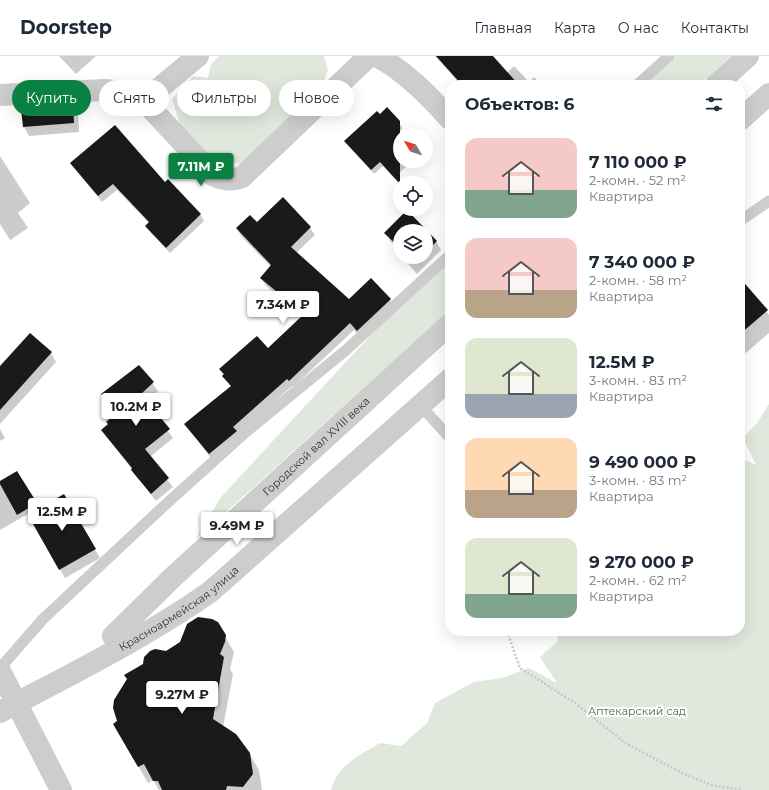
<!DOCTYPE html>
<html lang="ru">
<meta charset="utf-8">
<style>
:root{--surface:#fff;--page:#f2f2f3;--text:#1f2937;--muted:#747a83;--line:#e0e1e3;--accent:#0b8043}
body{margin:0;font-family:Montserrat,sans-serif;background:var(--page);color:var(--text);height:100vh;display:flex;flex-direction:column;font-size:15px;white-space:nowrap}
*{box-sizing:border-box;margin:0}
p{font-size:13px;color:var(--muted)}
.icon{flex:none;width:22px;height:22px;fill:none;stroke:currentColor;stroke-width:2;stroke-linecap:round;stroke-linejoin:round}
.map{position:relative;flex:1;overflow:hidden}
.drawer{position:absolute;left:445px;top:24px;width:300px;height:556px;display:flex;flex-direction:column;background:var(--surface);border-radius:16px;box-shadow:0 4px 16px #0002}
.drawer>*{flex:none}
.top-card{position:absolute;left:12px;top:24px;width:373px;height:36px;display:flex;gap:8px}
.needle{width:26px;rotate:309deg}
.buttons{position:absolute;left:393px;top:72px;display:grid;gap:8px}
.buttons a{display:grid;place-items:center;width:40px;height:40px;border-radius:50%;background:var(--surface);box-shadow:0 4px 16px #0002;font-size:20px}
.price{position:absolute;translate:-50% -34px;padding:0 9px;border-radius:4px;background:#fff;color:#222;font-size:13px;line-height:26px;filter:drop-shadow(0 1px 2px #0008)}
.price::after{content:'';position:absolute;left:50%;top:24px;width:12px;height:9px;margin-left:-6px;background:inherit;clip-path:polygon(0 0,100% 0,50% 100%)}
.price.current{background:var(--accent);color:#fff}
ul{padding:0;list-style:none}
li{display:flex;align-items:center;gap:12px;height:100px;padding:0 20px}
li span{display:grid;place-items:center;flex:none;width:112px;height:80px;border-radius:12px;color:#555}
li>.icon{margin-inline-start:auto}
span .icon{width:48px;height:48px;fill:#fffc;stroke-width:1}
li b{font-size:17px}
h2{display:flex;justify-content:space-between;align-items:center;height:48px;padding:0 20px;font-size:17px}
.pill{padding:0 14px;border-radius:18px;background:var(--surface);box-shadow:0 4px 16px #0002;font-size:14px;line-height:36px}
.pill.current{background:var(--accent);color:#fff}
header{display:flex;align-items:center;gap:24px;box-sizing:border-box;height:56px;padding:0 20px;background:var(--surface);border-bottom:1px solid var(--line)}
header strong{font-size:19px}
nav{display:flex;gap:22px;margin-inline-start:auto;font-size:14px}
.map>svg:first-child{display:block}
</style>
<header>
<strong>Doorstep</strong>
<nav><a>Главная</a><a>Карта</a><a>О нас</a><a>Контакты</a></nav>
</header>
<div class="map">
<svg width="769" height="734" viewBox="0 0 769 734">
<rect width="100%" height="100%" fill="#fff"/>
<g fill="#e0e8dd">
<path d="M219 0H324L328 14 320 35 242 109 226 103 216 110 181 72 172 43 193 20 208 22 211 8Z"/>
<path d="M675 0H731L699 29H643Z"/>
<path d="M450 204V254L195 484 221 441 394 254Z"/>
<path d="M769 348V734H331C337 709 360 699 380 687L401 690 427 667 435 647 474 626 502 622 529 612 557 627 540 601 558 585 557 575H740V402L756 409 743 382 757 367Z"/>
</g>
<g fill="#0003">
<path d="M59 0H96L76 18Z"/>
<path d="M435 0H491L507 17 514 10 529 26 534 21 541 29H461Z"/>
<path d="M72 50 78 58 79 76 29 80 24 71Z"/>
<path d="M387 53 403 72 397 78 400 82V105H409L410 107 394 122 383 110 374 118 346 85Z"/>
<path d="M0 100 30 147 18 157 28 172 10 184 0 168Z"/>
<path d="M71 108 165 128 200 158 204 165 170 197 150 176 146 170 149 167 117 134 102 146Z"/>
<path d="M283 143 310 172 315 179 296 197 349 244H390L394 251 361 282 354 274 293 331 292 330 237 379 213 405 186 369 231 331 220 313 268 294 303 260 266 230 261 222 271 211 241 180 237 172 257 167Z"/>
<path d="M407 156 436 185 441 194 417 218 402 201H426V175H400V198L399 194 391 186 386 177Z"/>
<path d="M740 224 769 259V277L740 302Z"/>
<path d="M30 278 51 297 56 306 0 368V312Z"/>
<path d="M139 310 158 335 146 346 173 382 150 401 173 431 156 445 102 374 109 369 117 358 102 339Z"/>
<path d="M0 373 5 382 0 385Z"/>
<path d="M17 416 39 453 63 439 100 502 65 522 28 458 0 474V426Z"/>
<path d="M198 562H204L217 567 234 596 230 613 233 618 223 671 249 697 259 714 262 734H159L153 724 148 727 114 668 118 666 166 596 181 587Z"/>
</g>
<g fill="#1a1a1a">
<path d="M436 0H493L519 29H462Z"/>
<path d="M73 49 74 67 23 71 21 53Z"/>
<path d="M387 51 400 65V128L380 106 371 114 344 85 377 55 380 58Z"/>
<path d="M115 69 165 126 168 123 201 158 166 192 145 170 149 166 113 128 98 140 70 107Z"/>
<path d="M283 141 311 171 291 191 349 243 371 222 391 243 357 275 350 267 289 325 287 323 233 371 237 375 209 398 184 368 231 330 222 320 224 318 219 313 257 280 268 292 304 258 260 222 271 209 236 172 250 159 257 166Z"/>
<path d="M407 154 437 185 426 196V175H400V192L384 177Z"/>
<path d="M740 222 768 254 740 278Z"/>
<path d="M30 277 52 296 0 354V310Z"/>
<path d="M139 309 154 326 141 338 170 373 145 393 169 422 151 438 131 414 132 412 101 374 108 368 106 366 116 357 101 338Z"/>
<path d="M17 415 37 447 17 459 0 428V425Z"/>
<path d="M64 438 96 493 59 514 28 459Z"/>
<path d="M198 561 212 563 218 566 226 579 225 586 220 598 224 601 213 663 236 678 250 697 253 718 243 731 227 730 226 734H162L158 725H153L144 708 138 711 113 668 117 665 113 652 114 644 127 623 124 619 143 608 144 601 150 595 155 593 166 595 180 586 187 568Z"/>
</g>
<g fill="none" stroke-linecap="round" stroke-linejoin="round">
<path stroke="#c7c7c7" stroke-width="2.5" stroke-dasharray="2 2" stroke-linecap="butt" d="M507 575 520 612 575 647 625 687 680 716 711 729 741 734"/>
<g stroke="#cdcdcd" stroke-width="11">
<path d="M637 29 669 0"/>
<path d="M740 165 769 145"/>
<path d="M420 349 450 382"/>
<path d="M0 612 43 563 165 449 246 376 345 295 450 199"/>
</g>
<g stroke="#cdcdcd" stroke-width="22">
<path d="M377 0C406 16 428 39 450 63"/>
<path d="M716 29 748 0"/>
<path d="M0 39 104 34C119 35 131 37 144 45L214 120C225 124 232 125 242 121L369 0"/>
<path d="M144 45 198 0"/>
<path d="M740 64 769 38"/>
<path id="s1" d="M113 580 173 521 450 268"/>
<path d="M0 615 61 734"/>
<path id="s2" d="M0 656C71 618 143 583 210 536L450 323"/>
</g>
</g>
<g text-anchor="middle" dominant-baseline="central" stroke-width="4" stroke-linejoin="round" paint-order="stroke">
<g font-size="11" fill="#333" stroke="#fff">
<text stroke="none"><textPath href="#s1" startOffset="278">Городской вал XVIII века</textPath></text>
<text stroke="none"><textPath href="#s2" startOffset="207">Красноармейская улица</textPath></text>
</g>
<g font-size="11" fill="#4d6a44" stroke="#fff">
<text x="637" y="655">Аптекарский сад</text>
</g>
</g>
</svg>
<div class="buttons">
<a><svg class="needle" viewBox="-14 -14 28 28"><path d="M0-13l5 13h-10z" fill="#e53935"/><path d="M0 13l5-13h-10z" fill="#747a83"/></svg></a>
<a><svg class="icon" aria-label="locate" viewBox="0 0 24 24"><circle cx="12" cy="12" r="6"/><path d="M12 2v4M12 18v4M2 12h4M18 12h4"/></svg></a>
<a><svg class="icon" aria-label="layers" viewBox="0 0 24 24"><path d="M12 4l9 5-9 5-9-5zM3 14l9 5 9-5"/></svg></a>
</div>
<b class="price current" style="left:201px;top:131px">7.11M ₽</b>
<b class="price" style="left:283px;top:269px">7.34M ₽</b>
<b class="price" style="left:136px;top:371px">10.2M ₽</b>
<b class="price" style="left:62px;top:476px">12.5M ₽</b>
<b class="price" style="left:237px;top:490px">9.49M ₽</b>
<b class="price" style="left:182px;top:659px">9.27M ₽</b>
<div class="top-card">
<a class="pill current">Купить</a>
<a class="pill">Снять</a>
<a class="pill">Фильтры</a>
<a class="pill">Новое</a>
</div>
<section class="drawer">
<h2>Объектов: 6<svg class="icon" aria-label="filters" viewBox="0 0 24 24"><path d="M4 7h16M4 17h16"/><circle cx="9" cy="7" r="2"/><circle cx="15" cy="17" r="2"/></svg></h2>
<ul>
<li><span style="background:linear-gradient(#f6c9c9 65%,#7fa58c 0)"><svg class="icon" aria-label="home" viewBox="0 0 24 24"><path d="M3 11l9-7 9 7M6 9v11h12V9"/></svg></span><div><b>7 110 000 ₽</b><p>2-комн. · 52 m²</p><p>Квартира</p></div></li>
<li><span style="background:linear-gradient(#f6c9c9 65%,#b9a48a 0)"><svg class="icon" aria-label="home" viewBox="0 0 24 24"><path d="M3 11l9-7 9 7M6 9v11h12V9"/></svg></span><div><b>7 340 000 ₽</b><p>2-комн. · 58 m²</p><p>Квартира</p></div></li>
<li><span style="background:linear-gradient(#dfe7d0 70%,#9aa5b1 0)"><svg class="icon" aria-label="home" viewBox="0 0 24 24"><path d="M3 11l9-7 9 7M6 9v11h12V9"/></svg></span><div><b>12.5M ₽</b><p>3-комн. · 83 m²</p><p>Квартира</p></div></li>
<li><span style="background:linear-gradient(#ffd9b3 65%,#b9a48a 0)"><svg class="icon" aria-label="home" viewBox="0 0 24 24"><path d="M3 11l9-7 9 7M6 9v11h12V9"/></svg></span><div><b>9 490 000 ₽</b><p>3-комн. · 83 m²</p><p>Квартира</p></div></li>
<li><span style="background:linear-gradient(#dfe7d0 70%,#7fa58c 0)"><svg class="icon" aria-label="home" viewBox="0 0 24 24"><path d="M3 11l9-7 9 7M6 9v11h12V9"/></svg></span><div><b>9 270 000 ₽</b><p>2-комн. · 62 m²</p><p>Квартира</p></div></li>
</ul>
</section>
</div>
